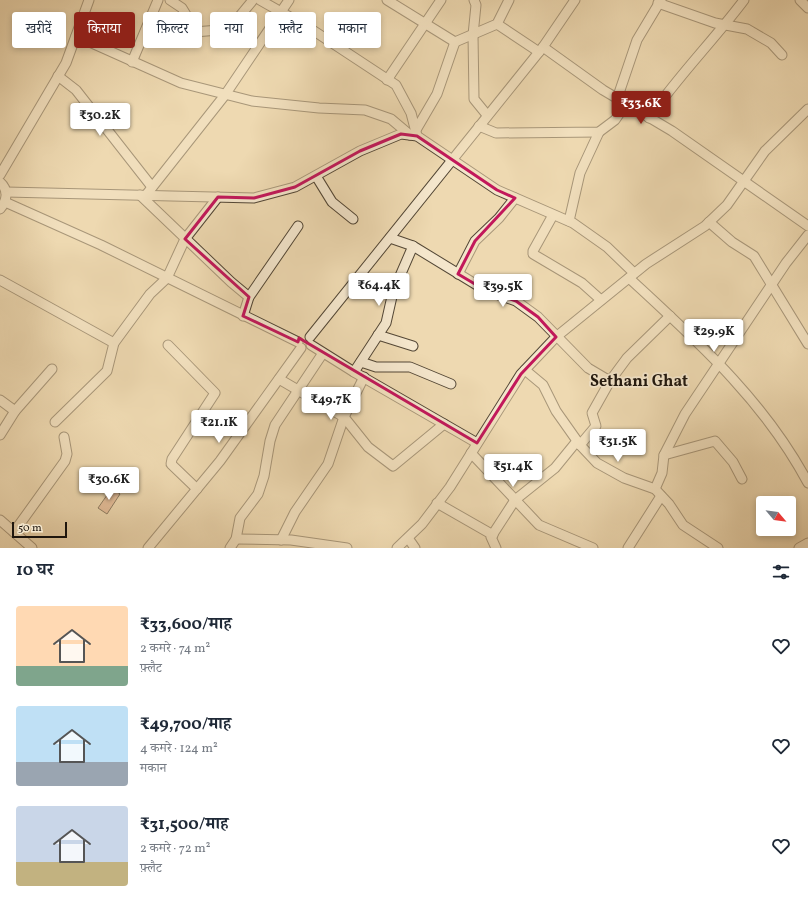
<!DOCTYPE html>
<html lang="hi">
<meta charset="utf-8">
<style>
:root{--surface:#fff;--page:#f2f2f3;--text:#1f2937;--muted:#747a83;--accent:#8f2418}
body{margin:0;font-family:Vollkorn,"Noto Serif Devanagari",serif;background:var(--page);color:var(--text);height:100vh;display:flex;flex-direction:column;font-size:15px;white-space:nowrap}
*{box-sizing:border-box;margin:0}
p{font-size:13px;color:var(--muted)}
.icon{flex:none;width:22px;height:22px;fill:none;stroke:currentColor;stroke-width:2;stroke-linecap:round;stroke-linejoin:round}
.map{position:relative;height:548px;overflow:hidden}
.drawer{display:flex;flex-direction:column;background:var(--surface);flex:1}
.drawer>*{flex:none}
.guide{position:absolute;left:12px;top:12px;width:400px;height:36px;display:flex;gap:8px}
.needle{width:26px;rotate:119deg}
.buttons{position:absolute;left:756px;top:496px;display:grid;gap:8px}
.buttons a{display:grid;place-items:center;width:40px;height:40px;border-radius:4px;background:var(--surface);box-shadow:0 2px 6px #0003;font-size:20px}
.scale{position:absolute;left:12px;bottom:10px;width:55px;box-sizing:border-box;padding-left:4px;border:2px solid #1f160d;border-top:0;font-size:11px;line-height:14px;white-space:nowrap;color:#1f160d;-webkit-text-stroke:3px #f4e6cc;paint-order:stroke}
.price{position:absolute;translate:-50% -34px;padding:0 9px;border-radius:4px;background:#fff;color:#222;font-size:13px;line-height:26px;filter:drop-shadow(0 1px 2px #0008)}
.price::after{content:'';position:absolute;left:50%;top:24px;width:12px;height:9px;margin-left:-6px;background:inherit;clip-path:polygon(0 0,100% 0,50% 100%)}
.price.on{background:var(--accent);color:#fff}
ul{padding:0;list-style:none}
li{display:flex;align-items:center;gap:12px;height:100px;padding:0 16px}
li span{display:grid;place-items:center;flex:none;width:112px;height:80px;border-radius:4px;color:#555}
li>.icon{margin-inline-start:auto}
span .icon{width:48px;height:48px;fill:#fffc;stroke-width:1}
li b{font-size:17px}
h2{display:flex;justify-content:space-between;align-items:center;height:48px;padding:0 16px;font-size:17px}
.pill{padding:0 14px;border-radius:4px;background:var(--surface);box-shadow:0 2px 6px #0003;font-size:14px;line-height:36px}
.pill.on{background:var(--accent);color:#fff}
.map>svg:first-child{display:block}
</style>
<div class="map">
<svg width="808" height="548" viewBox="0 0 808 548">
<rect width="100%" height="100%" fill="#eed9b1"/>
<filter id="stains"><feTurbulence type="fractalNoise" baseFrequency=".005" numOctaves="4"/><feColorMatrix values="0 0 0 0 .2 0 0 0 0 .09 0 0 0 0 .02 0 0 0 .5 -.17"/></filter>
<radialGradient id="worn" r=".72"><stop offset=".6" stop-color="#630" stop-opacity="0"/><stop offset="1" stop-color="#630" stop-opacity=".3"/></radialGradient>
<path fill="#daa283" stroke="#1f160d" d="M112 488 120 494 107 514 98 508Z"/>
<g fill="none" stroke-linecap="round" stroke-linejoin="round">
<defs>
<g id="minor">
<path d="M170 0 182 8 196 31"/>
<path d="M260 0 311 29 396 85 411 113 417 136"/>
<path d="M387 0 455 42 497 24 509 0"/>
<path d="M474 0 476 5 473 35 474 99 487 115"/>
<path d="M800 0 808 8"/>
<path d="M658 3 715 23 747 29 771 43 782 55"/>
<path d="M497 24 539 52"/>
<path d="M170 34 219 30 239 17 253 0"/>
<path d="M76 36 181 83 252 101 319 108 365 110 391 119 410 135"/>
<path d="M543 47 575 0"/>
<path d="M132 62 158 0"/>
<path d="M58 76 76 90 152 187"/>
<path d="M387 80 441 0"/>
<path d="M617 99 637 40 661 0"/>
<path d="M649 118C678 76 714 40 744 0"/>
<path d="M479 126 496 133 599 132 615 120 626 104"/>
<path d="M416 130 437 94 455 42"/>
<path d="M0 175 66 63 89 0"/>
<path d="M316 176 332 202 353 219"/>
<path d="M0 182C9 190 7 201 0 209"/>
<path d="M6 192 254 198 295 187 360 151 401 134 417 136 497 190 573 223 607 247 634 273"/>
<path d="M140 195 231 282 249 297 243 316"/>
<path d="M146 195 225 95 289 0"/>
<path d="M5 202 101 245 298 342"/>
<path d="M553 215 533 251V254L582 283 601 300"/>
<path d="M569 221 580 173 599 132"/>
<path d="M709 222 732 242 754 256 808 344"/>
<path d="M390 238 413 246 485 290 516 301 538 317 588 368 610 381"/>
<path d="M458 274 475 241 499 218 515 198"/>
<path d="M629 278C696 340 764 400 808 483"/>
<path d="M0 280 114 343"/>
<path d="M249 297 298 226"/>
<path d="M378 335 413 346"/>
<path d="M310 337 543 47 603 90 672 131 808 226"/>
<path d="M168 345 215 393 172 459 171 464 197 489"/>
<path d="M311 345 354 372 477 443"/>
<path d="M361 362 376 367H410L451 384"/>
<path d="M525 370 543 385 556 411 580 445 597 463 624 478 655 489 669 504 683 525 718 548"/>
<path d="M354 372 386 323 393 292 413 246"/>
<path d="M279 379 344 417 368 447 393 466 444 424"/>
<path d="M0 400 15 411"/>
<path d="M55 422 107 371 114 343 150 294 167 278 185 239 218 197"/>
<path d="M0 435 15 411 52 369"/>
<path d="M580 445 596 426 592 413 610 381 627 358 670 316"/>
<path d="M471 453 539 525 593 548"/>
<path d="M664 455 715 441 733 462 742 479"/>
<path d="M655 489 662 473 664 455 685 414 786 263 808 235"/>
<path d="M437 503 493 535"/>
<path d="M0 520 32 548"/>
<path d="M14 532 65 461 67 454 64 437"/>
<path d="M408 538 415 548"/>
<path d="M236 539 291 540 347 548"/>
<path d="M281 540 295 512 328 464 344 417 364 377"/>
<path d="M148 548 220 461 301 348"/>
<path d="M230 548 236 539 240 518 258 494 264 476 270 441 275 425 323 353"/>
<path d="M397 548 422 524 450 487 521 374 556 337 646 264 705 226 727 205 765 151 808 109"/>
<path d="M496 548 491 537 515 500 555 468 577 441"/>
<path d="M628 548 661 496"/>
<path d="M799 548 808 543"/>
</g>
</defs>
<use href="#minor" stroke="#534736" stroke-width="11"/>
<use href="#minor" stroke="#f4e6cc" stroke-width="9"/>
</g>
<path d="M0 0H808V548H0ZM401 134 417 136 497 190 515 198 475 241 458 274 485 290 516 301 538 317 556 337 521 374 477 443 299 338 298 342 243 316 249 297 185 239 218 197 254 198 295 187 360 151Z" fill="#eed9b1" fill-opacity=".55" fill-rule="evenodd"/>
<path fill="none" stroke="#c2185b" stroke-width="3" stroke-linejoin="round" d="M401 134 417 136 497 190 515 198 475 241 458 274 485 290 516 301 538 317 556 337 521 374 477 443 299 338 298 342 243 316 249 297 185 239 218 197 254 198 295 187 360 151Z"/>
<g text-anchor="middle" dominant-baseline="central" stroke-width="3.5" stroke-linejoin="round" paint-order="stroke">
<g font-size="16" font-weight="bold" fill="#1f160d" stroke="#f4e6cc">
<text x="639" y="382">Sethani Ghat</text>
</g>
</g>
<rect width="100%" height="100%" filter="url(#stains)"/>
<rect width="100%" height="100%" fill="url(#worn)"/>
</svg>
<div class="buttons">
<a><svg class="needle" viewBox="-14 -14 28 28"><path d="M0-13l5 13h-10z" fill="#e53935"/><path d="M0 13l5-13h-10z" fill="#747a83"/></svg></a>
</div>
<div class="scale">50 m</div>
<b class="price on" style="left:641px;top:125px">₹33.6K</b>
<b class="price" style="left:100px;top:137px">₹30.2K</b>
<b class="price" style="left:379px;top:307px">₹64.4K</b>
<b class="price" style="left:503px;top:308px">₹39.5K</b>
<b class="price" style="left:714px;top:353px">₹29.9K</b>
<b class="price" style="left:331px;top:421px">₹49.7K</b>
<b class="price" style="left:219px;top:444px">₹21.1K</b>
<b class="price" style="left:618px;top:463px">₹31.5K</b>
<b class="price" style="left:513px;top:488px">₹51.4K</b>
<b class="price" style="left:109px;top:501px">₹30.6K</b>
<div class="guide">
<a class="pill">खरीदें</a>
<a class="pill on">किराया</a>
<a class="pill">फ़िल्टर</a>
<a class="pill">नया</a>
<a class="pill">फ़्लैट</a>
<a class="pill">मकान</a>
</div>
</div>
<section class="drawer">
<h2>10 घर<svg class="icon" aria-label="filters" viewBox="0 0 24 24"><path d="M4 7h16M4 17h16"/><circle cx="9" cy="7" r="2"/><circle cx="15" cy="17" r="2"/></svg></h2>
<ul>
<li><span style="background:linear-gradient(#ffd9b3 75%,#7fa58c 0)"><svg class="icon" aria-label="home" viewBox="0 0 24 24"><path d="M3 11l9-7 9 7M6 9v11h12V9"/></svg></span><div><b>₹33,600/माह</b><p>2 कमरे · 74 m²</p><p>फ़्लैट</p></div><svg class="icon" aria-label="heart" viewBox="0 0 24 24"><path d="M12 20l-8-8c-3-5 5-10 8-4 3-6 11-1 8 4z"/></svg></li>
<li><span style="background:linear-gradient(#bfe0f5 70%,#9aa5b1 0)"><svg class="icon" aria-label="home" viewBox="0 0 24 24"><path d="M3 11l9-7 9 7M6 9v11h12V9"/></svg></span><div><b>₹49,700/माह</b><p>4 कमरे · 124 m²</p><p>मकान</p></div><svg class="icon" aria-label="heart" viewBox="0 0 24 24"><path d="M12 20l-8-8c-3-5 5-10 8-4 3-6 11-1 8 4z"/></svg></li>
<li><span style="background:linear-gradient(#c9d6e8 70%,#c2b280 0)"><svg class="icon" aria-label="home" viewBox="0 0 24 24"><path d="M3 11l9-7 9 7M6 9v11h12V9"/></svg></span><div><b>₹31,500/माह</b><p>2 कमरे · 72 m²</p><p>फ़्लैट</p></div><svg class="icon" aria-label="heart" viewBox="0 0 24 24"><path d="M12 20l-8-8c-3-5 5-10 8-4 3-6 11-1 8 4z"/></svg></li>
</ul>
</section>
